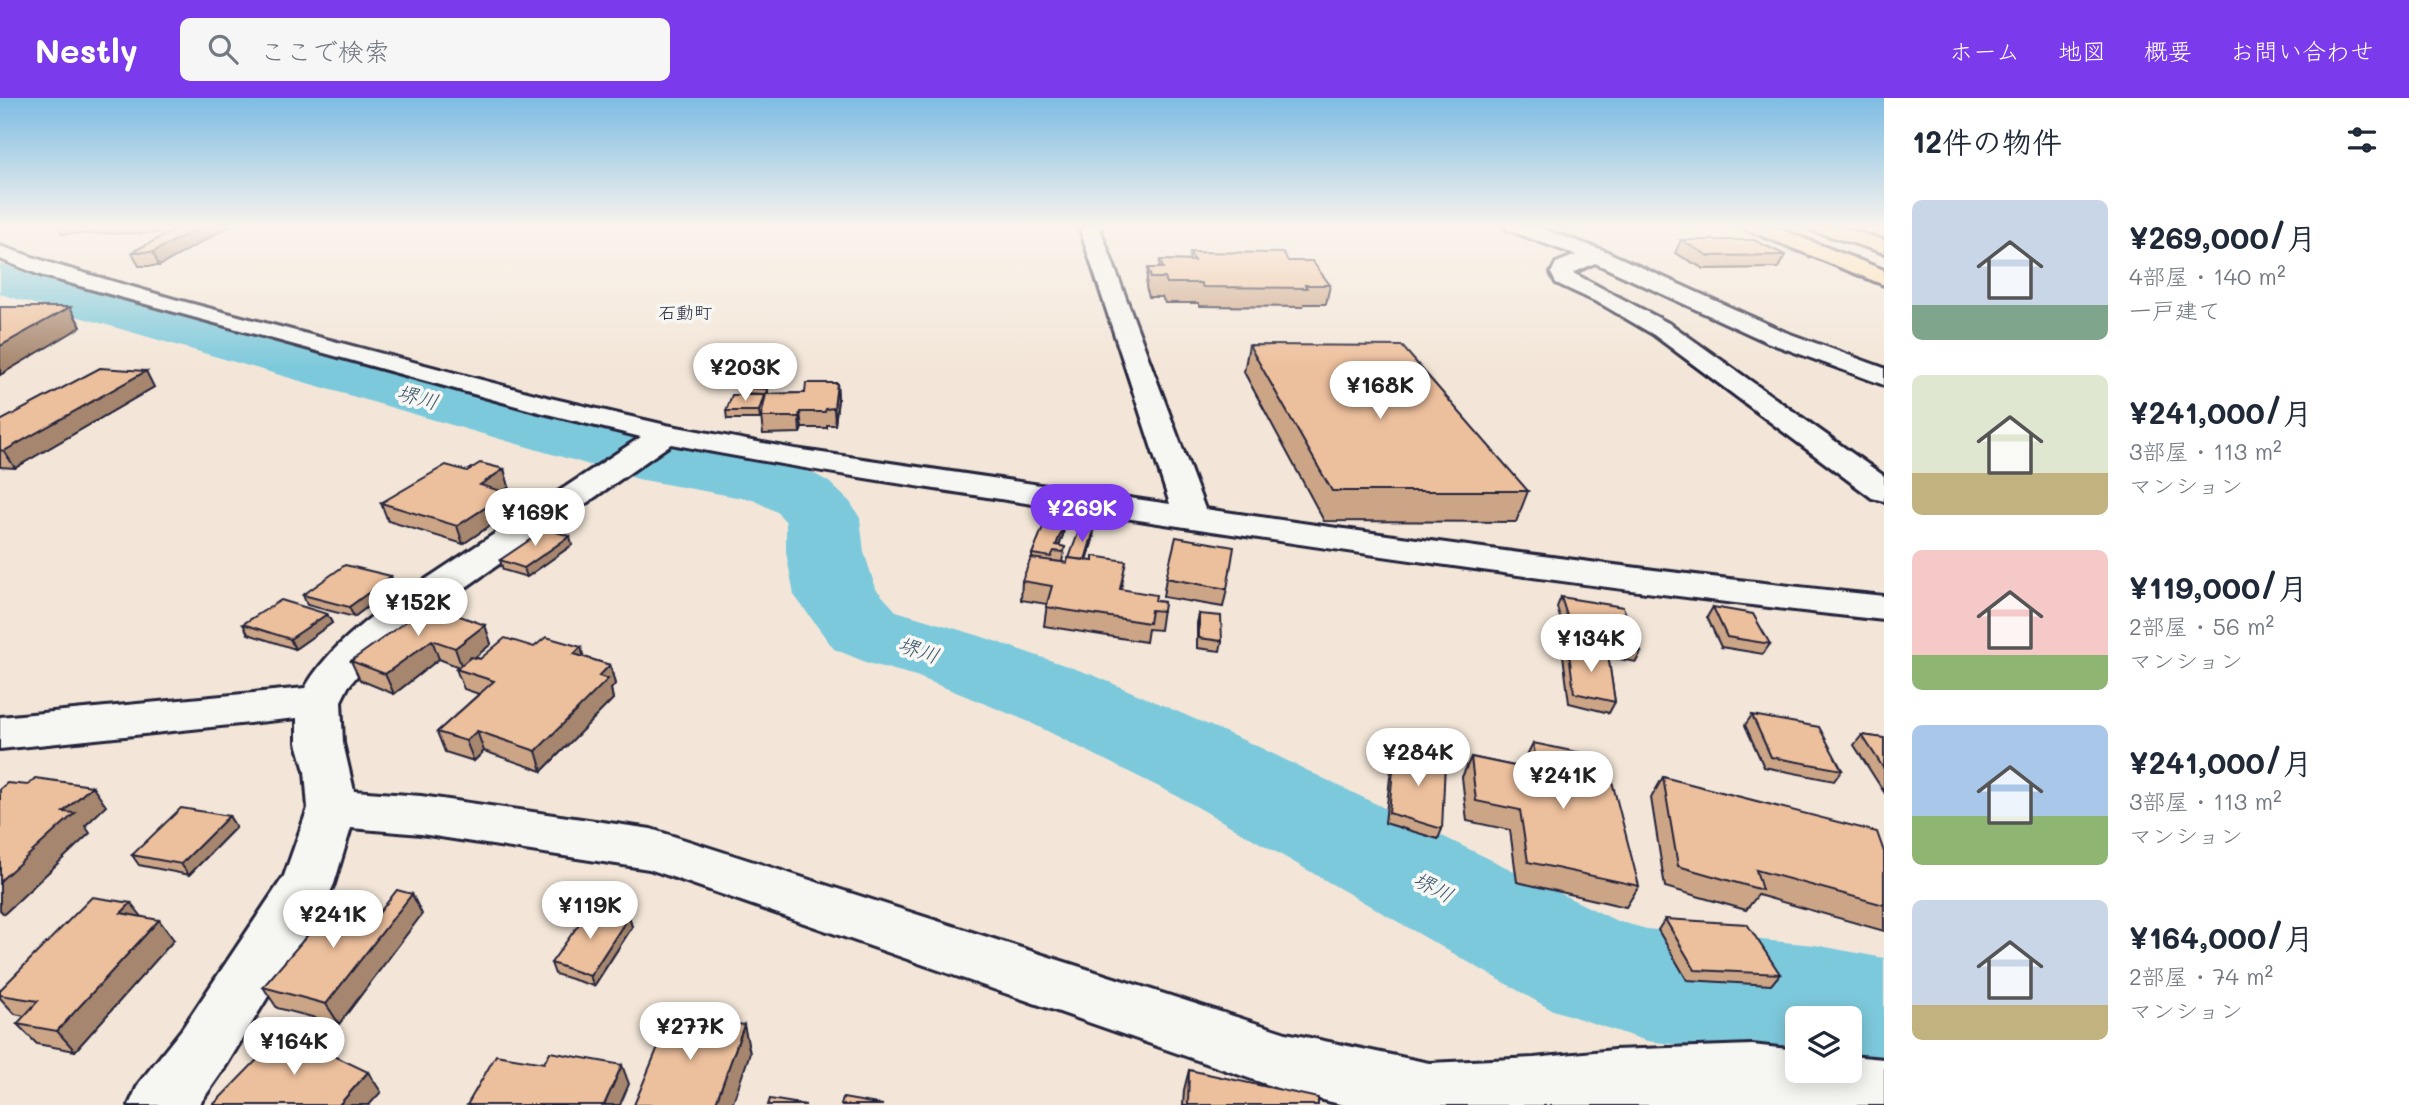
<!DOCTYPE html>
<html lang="ja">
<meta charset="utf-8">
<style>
:root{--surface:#fff;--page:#f6f6f7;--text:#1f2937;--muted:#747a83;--accent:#7c3aed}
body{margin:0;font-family:Mali,"Klee One",sans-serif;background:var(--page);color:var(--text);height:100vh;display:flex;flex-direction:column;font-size:26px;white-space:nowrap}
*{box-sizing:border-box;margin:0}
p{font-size:23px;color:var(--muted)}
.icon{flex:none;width:38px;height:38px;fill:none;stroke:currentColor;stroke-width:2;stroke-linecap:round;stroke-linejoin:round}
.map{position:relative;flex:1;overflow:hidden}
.panel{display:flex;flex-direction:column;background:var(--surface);width:525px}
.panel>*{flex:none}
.controls{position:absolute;left:1785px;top:908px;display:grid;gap:14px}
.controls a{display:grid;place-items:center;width:77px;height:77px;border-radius:10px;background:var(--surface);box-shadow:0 4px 18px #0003;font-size:35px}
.price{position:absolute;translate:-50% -60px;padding:0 16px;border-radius:24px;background:#fff;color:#222;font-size:23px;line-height:46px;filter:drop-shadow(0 2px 4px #0008)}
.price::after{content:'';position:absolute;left:50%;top:42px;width:21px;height:16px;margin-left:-10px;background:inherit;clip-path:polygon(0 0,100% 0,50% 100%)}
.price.selected{background:var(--accent);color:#fff}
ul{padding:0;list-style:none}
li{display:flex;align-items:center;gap:21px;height:175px;padding:0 28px}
li span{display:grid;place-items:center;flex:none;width:196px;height:140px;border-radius:10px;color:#555}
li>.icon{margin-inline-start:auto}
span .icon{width:84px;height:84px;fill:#fffc;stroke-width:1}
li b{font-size:30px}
h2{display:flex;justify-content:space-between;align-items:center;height:84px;padding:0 28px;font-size:30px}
header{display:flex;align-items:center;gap:42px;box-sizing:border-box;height:98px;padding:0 35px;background:var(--accent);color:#fff}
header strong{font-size:33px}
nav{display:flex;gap:38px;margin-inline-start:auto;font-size:24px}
.search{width:490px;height:63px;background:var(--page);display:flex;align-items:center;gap:18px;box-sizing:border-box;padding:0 24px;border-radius:10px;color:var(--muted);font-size:26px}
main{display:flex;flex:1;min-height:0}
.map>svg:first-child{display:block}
</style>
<header>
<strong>Nestly</strong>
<div class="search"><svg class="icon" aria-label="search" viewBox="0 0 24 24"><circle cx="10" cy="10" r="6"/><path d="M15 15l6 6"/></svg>ここで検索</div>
<nav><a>ホーム</a><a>地図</a><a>概要</a><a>お問い合わせ</a></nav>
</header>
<main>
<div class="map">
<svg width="1884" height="1007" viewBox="0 0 1884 1007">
<rect width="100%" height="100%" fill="#f3e6d8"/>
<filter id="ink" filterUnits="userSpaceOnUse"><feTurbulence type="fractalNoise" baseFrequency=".0143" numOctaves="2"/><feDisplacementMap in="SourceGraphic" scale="14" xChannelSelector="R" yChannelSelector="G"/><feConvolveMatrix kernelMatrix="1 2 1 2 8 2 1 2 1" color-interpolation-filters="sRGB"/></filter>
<g filter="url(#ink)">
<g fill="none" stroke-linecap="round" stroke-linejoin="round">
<path fill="#7dc9dc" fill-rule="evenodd" d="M0 166 667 346 765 362 813 375 829 384 850 404 860 420 864 454 876 491 896 513 980 538 1093 577 1257 648 1617 823 1647 831 1815 847 1884 860V980L1850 971V920H1797V961L1647 943 1550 911 1185 702 1027 623 916 578 868 565 834 551 794 497 786 454V424L777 414 753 402 638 381 0 196Z"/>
<defs>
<g id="minor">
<path d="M1079 128H1099L1205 411C1431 444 1657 475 1884 498V522C1641 496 1398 461 1158 425 995 400 833 377 671 346L409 529 371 560 348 589 341 603 343 645 354 693 421 698 651 731 1286 935 1429 965 1534 960 1614 952 1752 947 1797 952V973H1850V958L1884 961V1007H1344L1286 993 649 771 421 736 351 730 334 786 327 801 224 971 199 1007H129L139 985 182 931 284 778 308 710 305 673 297 645V620L0 651V619L305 590C324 557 352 534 381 511L641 339 535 313 40 177 0 161V148L56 167 174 201 550 300 666 327 795 351 1170 406Z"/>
<path d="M1505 128H1534L1603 152 1785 234 1884 270V287L1767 244 1595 165 1573 175 1672 227 1884 378V403L1872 400 1654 237 1603 207 1556 185 1551 175 1556 165 1576 157 1508 132Z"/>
</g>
<path id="major" d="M1808 128H1838L1884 142V155L1811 132Z"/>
<path id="highway" d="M1745 128H1772L1884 172V187L1748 132Z"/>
</defs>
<use href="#minor" stroke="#22223b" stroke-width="6"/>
<use href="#major" stroke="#22223b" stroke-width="6"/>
<use href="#highway" stroke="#22223b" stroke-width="6"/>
<use href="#minor" fill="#f6f6f2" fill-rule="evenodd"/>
<use href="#major" fill="#fcdcac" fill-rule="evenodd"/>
<use href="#highway" fill="#fcdcac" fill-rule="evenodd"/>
</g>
<g fill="#cca587" stroke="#22223b" stroke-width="2">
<path d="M58 128H173L159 135 62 136Z"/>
<path d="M183 128H230L159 168H139L132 154Z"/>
<path d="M1578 128H1613L1612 129Z"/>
<path d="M1681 142 1785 157 1778 170 1704 171 1675 155Z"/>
<path d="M1190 154 1288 163 1330 187 1326 206H1304L1303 209 1200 208 1198 205H1165L1162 199H1149L1146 189 1148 170H1159L1160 162 1189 163Z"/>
<path d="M1249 247 1528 393 1516 424 1324 423 1244 274Z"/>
<path d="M837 285 838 301 835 327H827V330H802L800 335 763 336 761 318 760 321H727L726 313 742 297V295L768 291V296L805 295Z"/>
<path d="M154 289 15 370 0 369V323Z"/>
<path d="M504 371 509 389 502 393 508 395 513 412 463 446 388 423 381 405 467 373Z"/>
<path d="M1064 427 1063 437 1059 448 1065 449 1062 464 1052 463 1067 465 1069 460 1093 441 1087 463 1123 481 1121 491 1155 503 1164 504 1160 532 1148 531 1146 544 1044 528 1047 506 1021 502 1022 483 1032 460V456Z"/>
<path d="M572 447 527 479 503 472 500 462Z"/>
<path d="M1166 480 1227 491 1223 509 1163 499Z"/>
<path d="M395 488 354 519 307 507 303 497Z"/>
<path d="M1561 499 1641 554 1636 564 1608 559 1615 604 1609 615 1569 605 1563 557 1568 547 1557 509Z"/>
<path d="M1713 509 1770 546 1763 556 1721 549 1707 519Z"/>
<path d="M327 516 332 525 295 551 248 536 243 526Z"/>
<path d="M1199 516 1222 543 1220 553 1197 550V525Z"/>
<path d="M485 527 491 546 475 559 480 561 534 549 584 559 610 567 615 586 611 591 613 601 542 673 484 653 474 663 445 654 437 634 479 596 464 591 456 571 459 569 439 561 394 596 360 582 351 563Z"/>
<path d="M1752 617 1842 672 1834 683 1764 669 1745 627Z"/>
<path d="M1862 637 1884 640V694L1854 647Z"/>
<path d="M1533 645 1639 788 1626 809 1517 784 1510 732 1467 723 1462 679 1471 659 1524 670 1523 665Z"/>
<path d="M1395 650 1442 731 1438 741 1385 725 1392 661Z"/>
<path d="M1663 679 1884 754V833L1758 797 1746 812 1665 789 1651 700Z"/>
<path d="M229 718 236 729 189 777 139 767 132 757Z"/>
<path d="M422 816 339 926 277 910 263 889Z"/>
<path d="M629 818 632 829 594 888 555 876 551 865Z"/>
<path d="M142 819 174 842 75 953 37 946 17 926 25 918 15 916 0 900V892Z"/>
<path d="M1665 821 1780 876 1771 887 1687 882 1658 832Z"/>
<path d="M1189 972 1318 1007H1183L1184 992Z"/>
</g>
<g fill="#a6866e" stroke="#22223b" stroke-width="2">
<path d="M156 128H173L159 135Z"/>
<path d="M202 128H230L159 168 153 154Z"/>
<path d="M70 209 81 229 0 277V248Z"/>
<path d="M146 273 154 289 15 370 4 353Z"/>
<path d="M837 285 838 301 835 327 834 310Z"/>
<path d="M764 297 765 305 760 321 759 313Z"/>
<path d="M800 314 802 330 800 335 799 319Z"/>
<path d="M504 371 509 389 485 404 480 387Z"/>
<path d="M508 395 513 412 463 446 457 428Z"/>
<path d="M1064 427 1063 437 1057 453 1056 447Z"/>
<path d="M1094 432 1093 441 1083 475 1084 466Z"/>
<path d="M570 438 572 447 527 479 524 470Z"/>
<path d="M391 478 395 488 354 519 349 509Z"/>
<path d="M327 516 332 525 295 551 290 541Z"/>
<path d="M485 527 491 546 462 570 455 550Z"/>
<path d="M432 542 439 561 394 596 385 576Z"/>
<path d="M581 549 586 568 574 556Z"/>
<path d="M610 567 615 586 611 591 613 601 542 673 536 653 599 578Z"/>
<path d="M477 633 484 653 474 663 466 643Z"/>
<path d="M92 688 106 708 85 728 90 735 4 816 0 812V783L63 714Z"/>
<path d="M229 718 236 729 189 777 181 766Z"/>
<path d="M412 796 422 816 339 926 326 906Z"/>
<path d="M131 805 147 825 121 815Z"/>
<path d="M629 818 632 829 594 888 590 878Z"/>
<path d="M159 822 174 842 75 953 57 933Z"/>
<path d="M744 927 750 955 732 1007H715Z"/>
<path d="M622 967 629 986 620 1007H604Z"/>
<path d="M368 974 381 994 369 1007H339Z"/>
</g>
<g fill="#edc09d" stroke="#22223b" stroke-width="2">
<path d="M183 128H202L153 154H132Z"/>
<path d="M1681 142H1754L1785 157 1709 158Z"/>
<path d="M1190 154 1283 155 1288 163H1312L1330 187H1305L1307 190 1203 189 1201 185H1167L1165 180H1151L1148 170H1163L1160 162 1194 163Z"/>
<path d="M0 209H70L0 248Z"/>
<path d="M1249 247 1402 248 1528 393H1332Z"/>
<path d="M100 270 146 273 4 353 0 352V323Z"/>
<path d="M806 285H837L834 310 826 311 825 314H800L799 319H761L766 296 805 295Z"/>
<path d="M745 290 768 291 765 296 742 295Z"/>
<path d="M732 297H764L759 313H726Z"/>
<path d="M480 365 504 371 480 387 508 395 457 428 381 405 446 367 467 373Z"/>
<path d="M1045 424 1064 427 1056 447 1065 449 1063 454 1054 453 1051 459 1032 456Z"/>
<path d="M1080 430 1094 432 1085 462 1069 460Z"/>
<path d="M546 431 570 438 524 470 500 462Z"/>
<path d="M1176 439 1234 449 1227 491 1166 480Z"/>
<path d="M1093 458 1126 463 1120 491 1156 497 1155 503 1164 504 1163 513 1151 512 1149 525 1046 509 1052 488 1022 483 1031 460 1067 465 1068 460 1093 463Z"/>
<path d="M345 467 391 478 349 509 303 497Z"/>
<path d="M1561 499 1623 509 1641 554 1575 543Z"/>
<path d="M281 502 327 516 290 541 243 526Z"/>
<path d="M429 507 485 527 455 550 432 542 385 576 351 563Z"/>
<path d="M1713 509 1753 516 1770 546 1727 539Z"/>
<path d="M1199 516 1221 518 1222 543 1199 540Z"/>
<path d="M546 539 581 549 574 556 610 567 599 578 608 581 536 653 477 633 466 643 437 634 494 583 456 571 471 559 480 561 505 540 534 549Z"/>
<path d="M1568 547 1608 556 1615 604 1574 595Z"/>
<path d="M1752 617 1819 629 1842 672 1771 659Z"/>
<path d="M1862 637 1884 640V671Z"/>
<path d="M1533 645 1606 660 1639 788 1528 764 1520 712 1476 703 1471 659 1538 673Z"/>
<path d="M1395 650 1445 664 1442 731 1389 715Z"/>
<path d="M1663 679 1877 734 1884 754V807L1756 772 1762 792 1678 768Z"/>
<path d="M35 680 92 688 63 714 75 715 0 783V691L7 685 28 687Z"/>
<path d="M181 710 229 718 181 766 132 757Z"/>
<path d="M397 792 412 796 326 906 263 889 336 804 379 815Z"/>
<path d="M92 799 131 805 121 815 159 822 57 933 17 926 38 903 0 897V892Z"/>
<path d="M592 808 629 818 590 878 551 865Z"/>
<path d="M1665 821 1747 826 1780 876 1695 872Z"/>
<path d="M672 915 744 927 715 1007H634Z"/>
<path d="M284 934 368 974 339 1007H213Z"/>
<path d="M550 954 622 967 604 1007H467L496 957 544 965Z"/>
<path d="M1189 972 1318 1000V1007H1188Z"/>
<path d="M843 1000 883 1007H841Z"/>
<path d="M770 1001 806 1007H768Z"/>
</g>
</g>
<linearGradient id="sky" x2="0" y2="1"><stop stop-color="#7dbce3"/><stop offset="0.48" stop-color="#faf4ed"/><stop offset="1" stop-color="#faf4ed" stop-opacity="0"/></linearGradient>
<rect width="1884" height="269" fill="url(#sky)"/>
<g text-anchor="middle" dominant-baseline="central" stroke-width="7" stroke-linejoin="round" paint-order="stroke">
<g font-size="18" fill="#22223b" stroke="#f6f6f2">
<text x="685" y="214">石動町</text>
</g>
<g font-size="21" font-style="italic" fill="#3d546b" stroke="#f6f6f2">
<text transform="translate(418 298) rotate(16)">堺川</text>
<text transform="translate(919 551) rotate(19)">堺川</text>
<text transform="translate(1434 788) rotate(28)">堺川</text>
</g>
</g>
</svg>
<div class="controls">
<a><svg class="icon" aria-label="layers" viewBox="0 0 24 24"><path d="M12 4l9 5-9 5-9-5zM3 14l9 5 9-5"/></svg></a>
</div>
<b class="price" style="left:745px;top:305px">¥203K</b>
<b class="price" style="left:1380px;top:323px">¥168K</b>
<b class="price selected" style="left:1082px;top:446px">¥269K</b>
<b class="price" style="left:535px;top:450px">¥169K</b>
<b class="price" style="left:418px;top:540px">¥152K</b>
<b class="price" style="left:1591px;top:576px">¥134K</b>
<b class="price" style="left:1418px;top:690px">¥284K</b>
<b class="price" style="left:1563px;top:713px">¥241K</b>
<b class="price" style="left:590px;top:843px">¥119K</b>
<b class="price" style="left:333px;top:852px">¥241K</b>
<b class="price" style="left:690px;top:964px">¥277K</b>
<b class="price" style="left:294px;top:979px">¥164K</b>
</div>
<section class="panel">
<h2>12件の物件<svg class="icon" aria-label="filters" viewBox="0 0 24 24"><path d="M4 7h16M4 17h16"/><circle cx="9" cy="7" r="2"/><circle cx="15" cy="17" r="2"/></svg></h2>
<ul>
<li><span style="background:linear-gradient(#c9d6e8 75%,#7fa58c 0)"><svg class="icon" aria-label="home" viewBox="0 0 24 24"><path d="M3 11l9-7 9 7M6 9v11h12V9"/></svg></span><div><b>¥269,000/月</b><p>4部屋 · 140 m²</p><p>一戸建て</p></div></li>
<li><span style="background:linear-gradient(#dfe7d0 70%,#c2b280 0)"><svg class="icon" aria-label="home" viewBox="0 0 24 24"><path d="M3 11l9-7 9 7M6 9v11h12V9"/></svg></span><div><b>¥241,000/月</b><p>3部屋 · 113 m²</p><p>マンション</p></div></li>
<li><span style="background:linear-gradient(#f6c9c9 75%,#8fb573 0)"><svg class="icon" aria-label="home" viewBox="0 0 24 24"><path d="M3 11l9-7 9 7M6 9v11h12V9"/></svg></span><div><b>¥119,000/月</b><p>2部屋 · 56 m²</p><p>マンション</p></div></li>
<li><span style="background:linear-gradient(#a9c7e8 65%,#8fb573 0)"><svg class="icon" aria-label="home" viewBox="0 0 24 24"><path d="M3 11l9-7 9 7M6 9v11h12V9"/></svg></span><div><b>¥241,000/月</b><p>3部屋 · 113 m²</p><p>マンション</p></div></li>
<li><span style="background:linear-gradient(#c9d6e8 75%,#c2b280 0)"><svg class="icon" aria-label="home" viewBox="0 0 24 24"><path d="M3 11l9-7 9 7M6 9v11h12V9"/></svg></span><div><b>¥164,000/月</b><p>2部屋 · 74 m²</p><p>マンション</p></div></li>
</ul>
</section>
</main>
